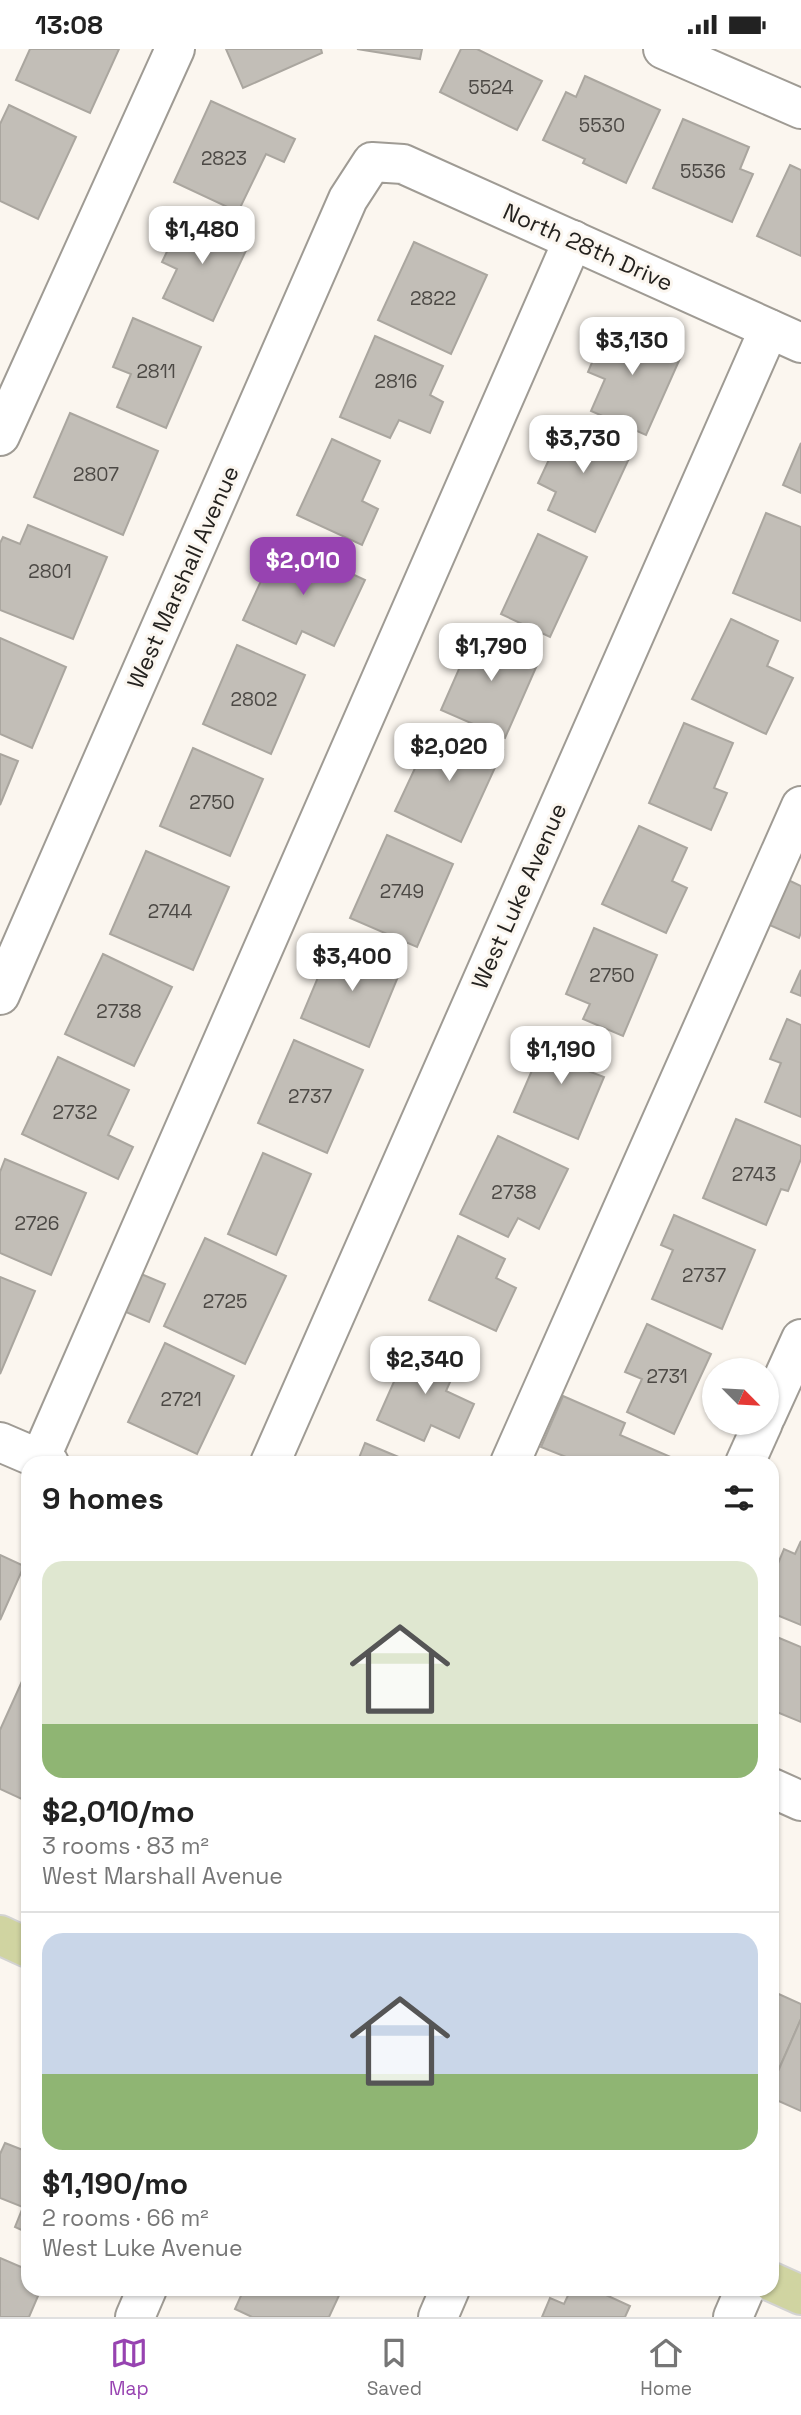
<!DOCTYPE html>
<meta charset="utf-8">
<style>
:root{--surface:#fff;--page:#f6f6f6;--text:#222;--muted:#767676;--line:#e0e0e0;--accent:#9743b1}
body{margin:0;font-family:"Space Grotesk",sans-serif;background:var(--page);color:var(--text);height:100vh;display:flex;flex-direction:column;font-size:26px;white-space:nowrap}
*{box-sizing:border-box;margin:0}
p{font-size:23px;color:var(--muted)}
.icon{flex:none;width:38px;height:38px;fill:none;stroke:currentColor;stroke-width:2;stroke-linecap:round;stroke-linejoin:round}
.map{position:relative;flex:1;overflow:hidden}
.details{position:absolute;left:21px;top:1407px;width:758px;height:840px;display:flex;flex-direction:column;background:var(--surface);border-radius:21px;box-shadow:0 2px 5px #0004}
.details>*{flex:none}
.needle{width:46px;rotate:114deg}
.tools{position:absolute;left:702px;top:1309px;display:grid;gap:14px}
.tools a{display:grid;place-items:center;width:77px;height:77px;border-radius:50%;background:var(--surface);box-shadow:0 2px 5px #0004;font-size:35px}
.price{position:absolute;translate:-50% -60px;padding:0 16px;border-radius:14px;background:#fff;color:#222;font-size:23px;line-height:46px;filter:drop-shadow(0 2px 4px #0008)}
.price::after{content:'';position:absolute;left:50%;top:42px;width:21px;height:16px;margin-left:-10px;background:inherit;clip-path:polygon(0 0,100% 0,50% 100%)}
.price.active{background:var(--accent);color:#fff}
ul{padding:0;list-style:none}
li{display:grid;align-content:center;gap:14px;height:371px;padding:0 21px}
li+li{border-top:2px solid var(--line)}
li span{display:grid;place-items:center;height:217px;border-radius:21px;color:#555}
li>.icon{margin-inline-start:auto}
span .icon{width:126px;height:126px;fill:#fffc;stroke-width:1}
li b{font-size:30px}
h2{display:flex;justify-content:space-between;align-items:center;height:84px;padding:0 21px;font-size:30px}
.status{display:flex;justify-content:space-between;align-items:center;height:49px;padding:0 35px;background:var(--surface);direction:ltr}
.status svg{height:19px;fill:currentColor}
.tabs{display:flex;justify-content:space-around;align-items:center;height:98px;border-top:2px solid var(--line);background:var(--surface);font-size:19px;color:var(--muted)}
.tabs a{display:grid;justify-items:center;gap:4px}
.tabs .active{color:var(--accent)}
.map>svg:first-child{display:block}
</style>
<div class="status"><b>13:08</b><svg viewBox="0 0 49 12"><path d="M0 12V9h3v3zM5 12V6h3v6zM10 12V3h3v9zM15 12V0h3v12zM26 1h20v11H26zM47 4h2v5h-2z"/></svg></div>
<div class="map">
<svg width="801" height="2268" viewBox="0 0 801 2268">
<rect width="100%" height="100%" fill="#fbf6ef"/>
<g fill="#c2beb7" stroke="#aaa69f" stroke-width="2">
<path d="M30 0H119L90 64 16 31Z"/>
<path d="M226 0H321L322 4 243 39Z"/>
<path d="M357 0H422L420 10Z"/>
<path d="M461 0H477L542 32 517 81 440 43Z"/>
<path d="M585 27 660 61 626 134 583 114 585 110 543 91 566 43 576 48Z"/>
<path d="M211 52 295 90 284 113 266 105 238 163 174 133Z"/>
<path d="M9 56 76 88 38 170 0 152V75Z"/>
<path d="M683 70 749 98 740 120 753 125 732 173 653 139Z"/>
<path d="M790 116 801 121V207L757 187Z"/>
<path d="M185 165 249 195 213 272 163 249 177 220 162 213Z"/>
<path d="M414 193 487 226 451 305 378 271Z"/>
<path d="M133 269 201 298 166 379 117 358 131 325 113 318Z"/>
<path d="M609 273 682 305 646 386 591 362 605 330 588 323Z"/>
<path d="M375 287 443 317 430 346 443 353 430 384 399 371 390 389 340 368Z"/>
<path d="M70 364 158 402 123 486 34 448Z"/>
<path d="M567 372 632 403 595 483 548 461 556 443 538 434Z"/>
<path d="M332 390 380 412 362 452 378 460 362 496 297 466Z"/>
<path d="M801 394V444L783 436Z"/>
<path d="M766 464 801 478V572L733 544Z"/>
<path d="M28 476 107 508 73 590 0 561V494L3 488 20 495Z"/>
<path d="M538 485 587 508 550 588 501 565Z"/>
<path d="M280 491 365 531 334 597 302 582 296 595 243 571Z"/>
<path d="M731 570 778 592 767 617 793 629 766 685 692 650Z"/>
<path d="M477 579 541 607 505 689 441 661Z"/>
<path d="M0 589 66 618 32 699 0 685Z"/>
<path d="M237 596 305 626 271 705 203 675Z"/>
<path d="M684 674 733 694 714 739 727 744 711 781 649 754Z"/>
<path d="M453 679 503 701 461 793 395 762 431 685 447 692Z"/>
<path d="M193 699 263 730 230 807 160 777Z"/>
<path d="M0 705 18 712 0 756Z"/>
<path d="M639 777 687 799 672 832 687 839 666 884 602 855Z"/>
<path d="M387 786 453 815 417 898 350 869Z"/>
<path d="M146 802 229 838 193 921 110 885Z"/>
<path d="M784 829 801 837V883L799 889 765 874Z"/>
<path d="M594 879 657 906 623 987 583 970 590 955 566 945Z"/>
<path d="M334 890 402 918 369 998 301 969Z"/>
<path d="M103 905 172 938 134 1017 65 985Z"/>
<path d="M801 921V947L791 943Z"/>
<path d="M787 970 801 976V1068L765 1053 781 1014 770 1010Z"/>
<path d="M549 982 597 1003 588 1022 604 1028 578 1090 514 1063Z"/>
<path d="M294 991 363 1021 327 1104 258 1074Z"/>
<path d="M58 1008 129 1041 108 1086 133 1098 118 1130 22 1085Z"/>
<path d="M736 1070 801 1097V1110L788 1142 781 1140 766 1176 703 1149Z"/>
<path d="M498 1087 568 1120 539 1180 518 1169 508 1188 460 1165Z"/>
<path d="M263 1104 311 1125 276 1206 228 1185Z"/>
<path d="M5 1110 86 1144 51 1226 0 1204V1123Z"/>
<path d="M674 1166 755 1201 722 1280 652 1250 673 1201 661 1196Z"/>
<path d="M458 1187 505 1210 496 1229 516 1239 496 1282 429 1251Z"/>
<path d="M205 1189 286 1227 245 1315 164 1277Z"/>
<path d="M134 1222 165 1235 149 1273 119 1260Z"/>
<path d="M0 1228 35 1242 0 1325Z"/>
<path d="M647 1275 711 1305 674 1385 627 1363 642 1330 625 1323Z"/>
<path d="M412 1292 459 1313 446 1342 474 1355 459 1389 431 1376 424 1392 377 1371Z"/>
<path d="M165 1294 234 1327 197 1405 128 1373Z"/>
<path d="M563 1347 625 1374 620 1386 673 1409 671 1414H581L541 1398Z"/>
<path d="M365 1394 413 1414H357Z"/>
<path d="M801 1492V1576L772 1564V1529L784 1500 795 1505Z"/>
<path d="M0 1506 24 1517 0 1571Z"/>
<path d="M772 1586 801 1598V1673L772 1661Z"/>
<path d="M28 1619V1747L26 1752 0 1740V1681Z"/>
<path d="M772 1942 801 1955V1970L772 2036Z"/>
<path d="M801 1970V2062L772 2049V2036Z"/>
<path d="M5 2094 28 2103V2184L15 2178 23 2158 0 2149V2105Z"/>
<path d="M0 2209 28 2221V2240H41L29 2268H0Z"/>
<path d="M244 2240H342L329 2268H252L235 2260Z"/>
<path d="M571 2240H593L630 2257 625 2268H542L550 2249 564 2255Z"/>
</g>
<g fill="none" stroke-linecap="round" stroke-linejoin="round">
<defs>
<g id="minor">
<path d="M663 0 801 60"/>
<path d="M0 387 175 0"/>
<path d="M0 946 348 150 372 113 403 115 801 294"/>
<path d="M766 1367 801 1290"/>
<path d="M0 1393 49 1414"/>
<path d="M40 1410 573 191"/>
<path d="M270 1414 769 280"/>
<path d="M510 1414 801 757"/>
<path d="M745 1414 763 1374"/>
<path d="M772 1739 801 1752"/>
<path d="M135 2268 147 2240"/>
<path d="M438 2268 450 2240"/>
<path d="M733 2268 745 2240"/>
</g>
<g id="major">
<path d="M0 1886 28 1899"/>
<path d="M772 2233 801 2246"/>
</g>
</defs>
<use href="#minor" stroke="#9f9b94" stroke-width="42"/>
<use href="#major" stroke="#d3d3d2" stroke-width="42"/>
<use href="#minor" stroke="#fff" stroke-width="38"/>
<use href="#major" stroke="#d0d4a1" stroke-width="38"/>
</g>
<g text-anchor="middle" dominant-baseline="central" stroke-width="6" stroke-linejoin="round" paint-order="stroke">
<g font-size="19" fill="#4c4945">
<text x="491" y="38">5524</text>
<text x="602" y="76">5530</text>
<text x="224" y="109">2823</text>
<text x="703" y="122">5536</text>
<text x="433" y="249">2822</text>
<text x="156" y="322">2811</text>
<text x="396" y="332">2816</text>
<text x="96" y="425">2807</text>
<text x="50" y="522">2801</text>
<text x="254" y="650">2802</text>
<text x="212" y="753">2750</text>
<text x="402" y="842">2749</text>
<text x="170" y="862">2744</text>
<text x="612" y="926">2750</text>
<text x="119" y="962">2738</text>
<text x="310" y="1047">2737</text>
<text x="75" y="1063">2732</text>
<text x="754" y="1125">2743</text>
<text x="514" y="1143">2738</text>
<text x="37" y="1174">2726</text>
<text x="704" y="1226">2737</text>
<text x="225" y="1252">2725</text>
<text x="667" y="1327">2731</text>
<text x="181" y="1350">2721</text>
</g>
<g font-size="23" fill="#24221f" stroke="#fbf6ef">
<text transform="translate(588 198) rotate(24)">North 28th Drive</text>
<text transform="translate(183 528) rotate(-66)">West Marshall Avenue</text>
<text transform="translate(519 847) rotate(-66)">West Luke Avenue</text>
</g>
</g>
</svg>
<div class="tools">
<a><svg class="needle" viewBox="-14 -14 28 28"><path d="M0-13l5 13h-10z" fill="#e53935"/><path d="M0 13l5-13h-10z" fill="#767676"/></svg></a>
</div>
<b class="price" style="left:202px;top:217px">$1,480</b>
<b class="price" style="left:632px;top:328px">$3,130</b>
<b class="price" style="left:583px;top:426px">$3,730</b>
<b class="price active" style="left:303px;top:548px">$2,010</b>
<b class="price" style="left:491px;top:634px">$1,790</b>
<b class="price" style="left:449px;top:734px">$2,020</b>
<b class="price" style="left:352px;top:944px">$3,400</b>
<b class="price" style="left:561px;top:1037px">$1,190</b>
<b class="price" style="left:425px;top:1347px">$2,340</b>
<section class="details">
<h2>9 homes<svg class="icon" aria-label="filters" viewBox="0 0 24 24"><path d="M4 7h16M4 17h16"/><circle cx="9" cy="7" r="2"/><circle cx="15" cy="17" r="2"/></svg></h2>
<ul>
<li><span style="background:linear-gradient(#dfe7d0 75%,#8fb573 0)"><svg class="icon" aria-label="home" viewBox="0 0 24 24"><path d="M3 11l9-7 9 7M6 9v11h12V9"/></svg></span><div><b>$2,010/mo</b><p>3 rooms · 83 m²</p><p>West Marshall Avenue</p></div></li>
<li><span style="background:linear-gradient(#c9d6e8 65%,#8fb573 0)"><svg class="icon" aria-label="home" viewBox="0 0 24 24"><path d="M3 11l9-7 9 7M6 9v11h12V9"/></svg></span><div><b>$1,190/mo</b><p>2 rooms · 66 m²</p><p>West Luke Avenue</p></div></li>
</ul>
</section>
</div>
<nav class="tabs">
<a class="active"><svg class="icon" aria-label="map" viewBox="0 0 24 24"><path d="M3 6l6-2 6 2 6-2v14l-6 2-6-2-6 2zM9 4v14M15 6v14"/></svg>Map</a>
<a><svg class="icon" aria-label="saved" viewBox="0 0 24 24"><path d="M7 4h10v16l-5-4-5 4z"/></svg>Saved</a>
<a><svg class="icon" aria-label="home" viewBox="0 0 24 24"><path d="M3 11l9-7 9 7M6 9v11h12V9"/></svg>Home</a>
</nav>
